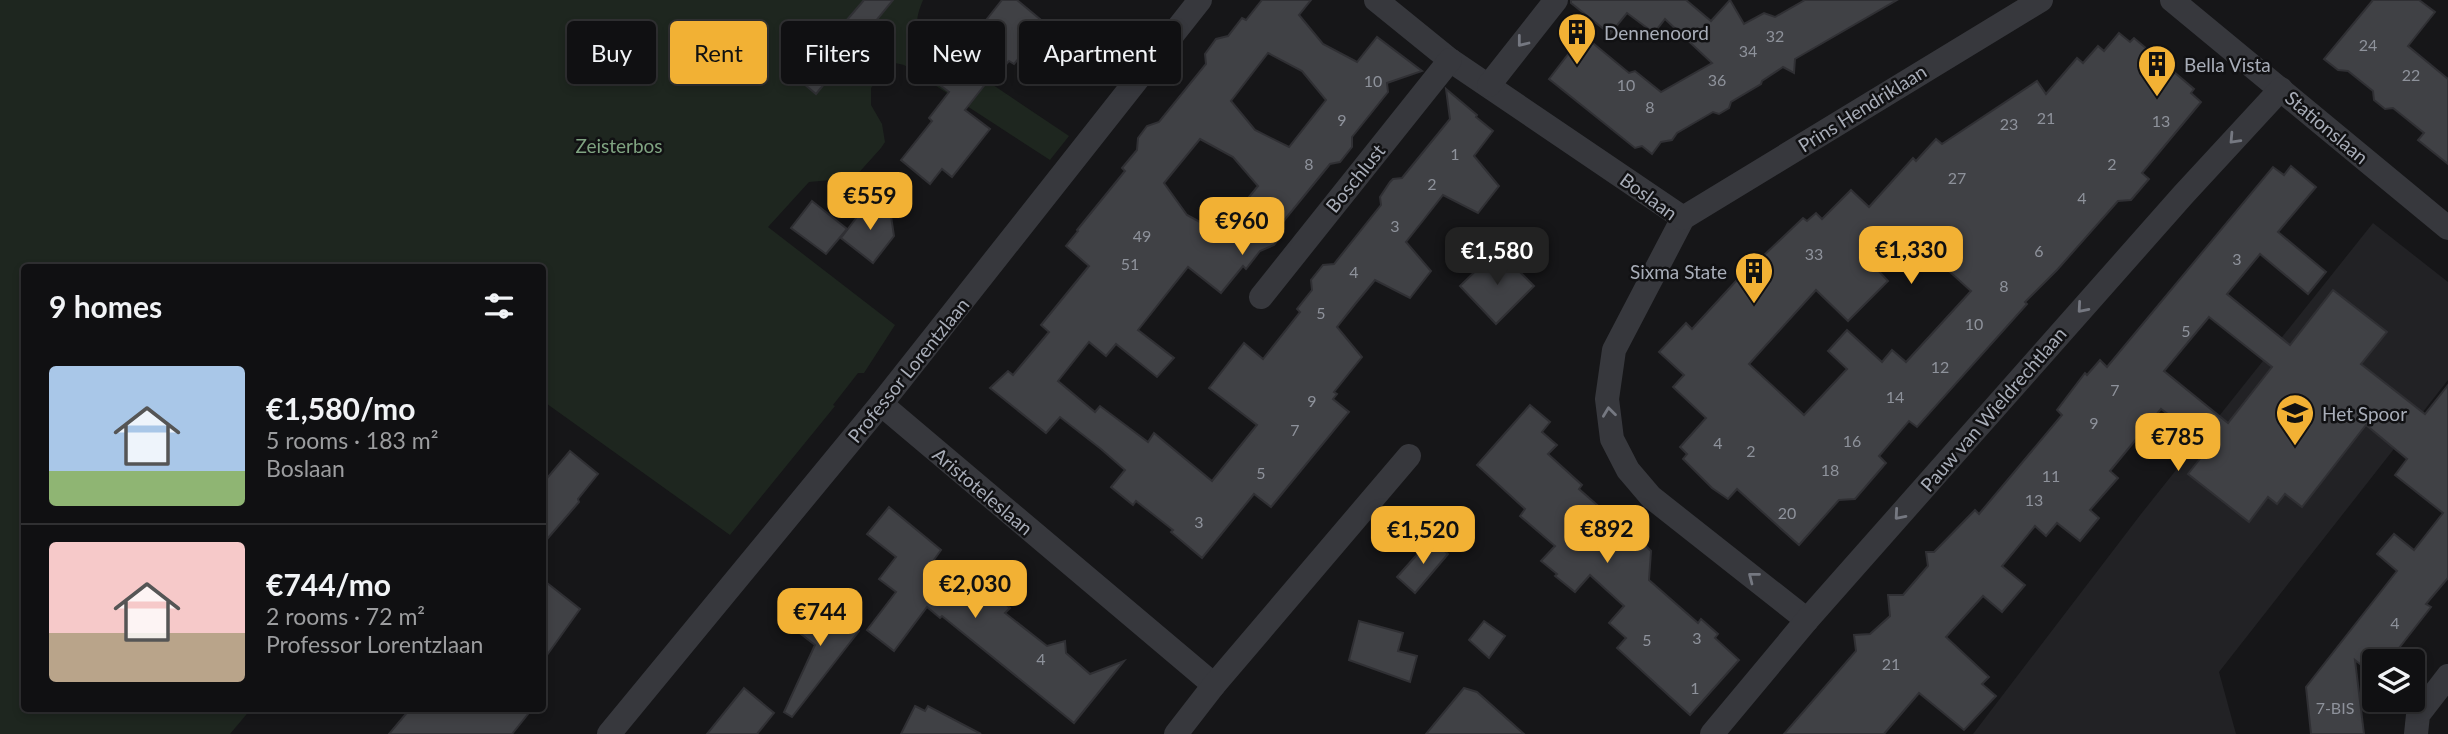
<!DOCTYPE html>
<meta charset="utf-8">
<style>
:root{--surface:#101012;--page:#19191b;--text:#f1f3f6;--muted:#9c9d9f;--line:#303032;--accent:#f2b134}
body{margin:0;font-family:Lato,sans-serif;background:var(--page);color:var(--text);height:100vh;display:flex;flex-direction:column;font-size:26px;white-space:nowrap}
*{box-sizing:border-box;margin:0}
p{font-size:23px;color:var(--muted)}
.icon{flex:none;width:38px;height:38px;fill:none;stroke:currentColor;stroke-width:2;stroke-linecap:round;stroke-linejoin:round}
.map{position:relative;flex:1;overflow:hidden}
.sheet{position:absolute;left:21px;top:264px;width:525px;height:448px;display:flex;flex-direction:column;background:var(--surface);border-radius:7px;box-shadow:0 4px 10px #0003,0 0 0 2px var(--line)}
.sheet>*{flex:none}
.top-card{position:absolute;left:567px;top:21px;width:665px;height:63px;display:flex;gap:14px}
.controls{position:absolute;left:2362px;top:649px;display:grid;gap:14px}
.controls a{display:grid;place-items:center;width:63px;height:63px;border-radius:7px;background:var(--surface);box-shadow:0 4px 10px #0003,0 0 0 2px var(--line);font-size:35px}
.price{position:absolute;translate:-50% -60px;padding:0 16px;border-radius:14px;background:var(--accent);color:#111;font-size:23px;line-height:46px;filter:drop-shadow(0 2px 4px #0008)}
.price::after{content:'';position:absolute;left:50%;top:42px;width:21px;height:16px;margin-left:-10px;background:inherit;clip-path:polygon(0 0,100% 0,50% 100%)}
.price.on{background:#222;color:#fff}
ul{padding:0;list-style:none}
li{display:flex;align-items:center;gap:21px;height:175px;padding:0 28px}
li+li{border-top:2px solid var(--line)}
li span{display:grid;place-items:center;flex:none;width:196px;height:140px;border-radius:7px;color:#555}
li>.icon{margin-inline-start:auto}
span .icon{width:84px;height:84px;fill:#fffc;stroke-width:1}
li b{font-size:30px}
h2{display:flex;justify-content:space-between;align-items:center;height:84px;padding:0 28px;font-size:30px}
.chip{padding:0 24px;border-radius:7px;background:var(--surface);box-shadow:0 4px 10px #0003,0 0 0 2px var(--line);font-size:24px;line-height:63px}
.chip.on{background:var(--accent);color:#111}
.map>svg:first-child{display:block}
</style>
<div class="map">
<svg width="2448" height="734" viewBox="0 0 2448 734">
<rect width="100%" height="100%" fill="#161618"/>
<path fill="#222225" d="M2373 223 2448 282V380L2219 672 2236 734H1973L2141 514Z"/>
<path fill="#1e261f" d="M0 0H923C914 22 915 28 932 44L1069 136 1050 160 904 65 891 62 871 88V105L882 124 885 142 881 148 854 178 809 182 768 227 895 325 864 373H858L833 405 835 406 730 535 543 401 542 268H24V709H251L230 734H0Z"/>
<g fill="#404145" stroke="#303034" stroke-width="2" fill-rule="evenodd">
<path d="M864 0H893L816 94 797 78Z"/>
<path d="M1002 0H1017L1041 20 1034 29 1039 34 1014 64 1009 61 1001 70 998 68 965 110 990 129 952 177 942 169 930 184 901 160 932 121 929 118 949 92 932 79 947 60 952 63Z"/>
<path d="M1262 0H1311L1299 15 1323 44 1357 62 1377 37 1422 71 1387 83 1388 92 1352 137V147L1340 162 1330 164 1317 180 1282 223 1284 232 1274 245 1260 251 1246 269 1243 266 1221 293 1188 267 1138 330 1174 358 1157 377 1116 344 1106 356 1089 342 1058 381 1095 412 1100 406 1148 442 1154 433 1212 481 1257 425 1209 388 1244 343 1263 359 1300 312 1297 309 1312 290 1311 280 1323 265 1334 264 1381 205 1380 197 1390 182 1393 179 1402 178 1450 119 1446 89 1477 115 1476 117 1493 131 1474 156 1499 186 1478 213 1443 195 1425 218 1406 242 1431 271 1410 298 1375 280 1356 303 1337 327 1362 357 1334 392 1337 394 1333 399 1349 412 1271 507 1254 494 1202 558 1171 532 1173 530 1136 501 1133 505 1111 487 1125 470 1101 449 1060 417 1046 433 990 388 1008 371 1013 375 1049 332 1041 325 1089 266 1066 246 1078 231 1077 230 1125 171 1122 168 1137 150 1138 138 1147 126 1159 122 1206 64 1205 54 1216 39 1228 36 1242 18 1246 20ZM1268 53 1302 71 1326 100 1289 147 1255 130 1231 101ZM1200 139 1233 157 1258 186 1220 233 1187 215 1164 183Z"/>
<path d="M1571 0H1686L1711 21 1730 0 1744 24 1764 13 1775 17 1805 0H1897L1795 59 1794 73 1783 67 1762 81 1761 84 1731 102 1729 108 1719 114 1713 112 1677 133 1672 140 1661 142 1652 154 1642 146 1635 148 1549 79 1583 35 1629 73 1635 71 1661 92 1712 63 1665 19 1654 33 1627 13 1610 34 1571 3Z"/>
<path d="M2373 0H2419L2435 12 2408 46 2448 79V164L2418 140 2424 133 2393 108 2385 109 2374 100 2373 91 2348 71 2338 70 2324 59Z"/>
<path d="M2119 33 2130 42 2134 38 2194 89 2191 93 2201 102 2142 173 2149 179 2131 200 2118 201 2057 270 2025 302 2027 304 1917 427 1909 421 1879 456 1886 463 1855 499 1839 500 1799 545 1737 489 1728 499 1712 488 1683 459 1687 454 1680 447 1706 418 1673 387 1684 375 1659 352 1686 323 1692 329 1759 256 1761 258 1803 218 1807 221 1816 213 1822 219 1851 190 1869 207 1913 158 1916 161 1936 139 1942 144 2037 81 2046 94 2077 58 2083 63 2098 46 2104 51ZM1906 232 1971 291 1906 362 1892 350 1882 362 1847 330 1828 351 1847 369 1804 415 1749 364 1816 290 1848 321 1888 281 1873 265Z"/>
<path d="M2291 166 2316 187 2278 232 2326 272 2308 294 2260 254 2227 294 2290 345 2333 290 2387 332 2361 364 2425 414 2448 385V578L2426 604 2431 607 2388 662H2375V676L2355 660 2364 734H2311L2306 687 2397 571 2377 554 2394 534 2414 550 2443 513 2395 475 2407 459 2366 425 2302 507 2285 494 2277 504 2268 497 2249 522 2188 474 2210 446 2161 409 2110 471 2118 478 2090 510 2099 518 2080 541 2057 523 2046 536 2035 526 2002 566 2025 585 2002 612 1983 596 1946 637 1989 677 1982 684 1996 696 1964 730 1919 693 1884 734H1784L1856 651 1854 635 1870 634 1890 616 1888 595H1903L1928 566 1926 552H1934L1975 510 1979 514 2062 415 2057 410 2085 373 2087 375 2100 360 2107 367 2273 167 2284 175ZM2209 317 2272 367 2228 423 2164 371Z"/>
<path d="M870 200 891 216 894 236 873 263 841 238Z"/>
<path d="M812 201 847 229 826 254 791 228Z"/>
<path d="M1494 253 1502 260 1505 257 1534 286 1496 324 1460 286Z"/>
<path d="M1530 405 1550 422 1542 432 1557 445 1548 454 1582 485 1579 489 1613 519 1614 523 1633 541 1639 539 1651 551 1649 580 1698 623 1701 619 1718 634 1715 638 1739 660 1690 715 1617 648 1626 638 1609 623 1624 606 1590 575 1575 592 1555 576 1557 574 1541 561 1555 546 1520 516 1525 509 1477 465Z"/>
<path d="M570 451 598 474 578 499 579 502 542 545V484Z"/>
<path d="M889 507 941 550 931 564 968 591 977 580 1010 608 1005 613 1047 646 1065 641 1066 653 1090 674 1124 661 1074 723 942 616 940 618 927 607 894 651 867 630 896 592 879 579 896 557 867 534Z"/>
<path d="M1431 539 1448 554 1415 593 1397 577Z"/>
<path d="M542 579 580 609 542 662Z"/>
<path d="M816 597 859 631 792 717 784 712 815 645 792 627Z"/>
<path d="M1359 621 1403 633 1398 651 1417 656 1410 682 1349 660Z"/>
<path d="M1484 621 1505 636 1489 658 1469 640Z"/>
<path d="M744 688 774 713 757 734H707Z"/>
<path d="M1464 688 1477 692 1524 734H1426Z"/>
<path d="M915 706 925 711 928 706 981 734H901Z"/>
<path d="M410 709H532L512 734H389Z"/>
</g>
<g fill="none" stroke-linecap="round" stroke-linejoin="round">
<g stroke="#37383d" stroke-width="24">
<path d="M1376 0 1450 60 1683 218"/>
<path d="M2172 0 2448 228"/>
<path d="M1489 85 1556 0"/>
<path d="M1683 218 1614 350 1607 399 1612 439 1628 470 1651 497 1807 620"/>
<path d="M1683 218 2041 0"/>
<path d="M1261 297 1450 60"/>
<path d="M881 404 1214 685"/>
<path d="M609 734 881 404 1200 0"/>
<path d="M1176 734 1214 685 1409 456"/>
<path d="M1712 734 1807 620 2183 195 2281 89"/>
<path d="M2416 734 2418 715 2448 676"/>
</g>
</g>
<defs><path id="oneway-chevron" d="M-2-3.5L2.5 0L-2 3.5" fill="none" stroke-width="1.6" stroke-linecap="round" stroke-linejoin="round" transform="scale(1.75)"/></defs>
<g stroke="#757881">
<use href="#oneway-chevron" transform="translate(1522 42) rotate(128)"/>
<use href="#oneway-chevron" transform="translate(2234 139) rotate(133)"/>
<use href="#oneway-chevron" transform="translate(2082 308) rotate(131)"/>
<use href="#oneway-chevron" transform="translate(1609 412) rotate(-97)"/>
<use href="#oneway-chevron" transform="translate(1899 515) rotate(131)"/>
<use href="#oneway-chevron" transform="translate(1753 577) rotate(-142)"/>
</g>
<defs>
<symbol id="building-pin" viewBox="-11 -11 22 30"><path d="M0 17L-7.5 6A9.5 9.5 0 1 1 7.5 6Z" fill="#f2b134" stroke="#111113"/><path d="M-4-6H4V6H1V3H-1V6H-4ZM-2.5-4.3h1.7v1.8h-1.7ZM.8-4.3h1.7v1.8H.8ZM-2.5-1h1.7V.8h-1.7ZM.8-1h1.7V.8H.8Z" fill="#111"/></symbol>
<symbol id="school-pin" viewBox="-11 -11 22 30"><path d="M0 17L-7.5 6A9.5 9.5 0 1 1 7.5 6Z" fill="#f2b134" stroke="#111113"/><path d="M0-5L7-2L0 1L-7-2ZM-4 1L0 2.5L4 1V4Q0 6-4 4Z" fill="#111"/></symbol>
</defs>
<g fill-rule="evenodd">
<use href="#building-pin" x="1555" y="10" width="44" height="60"/>
<use href="#building-pin" x="2135" y="42" width="44" height="60"/>
<use href="#building-pin" x="1732" y="249" width="44" height="60"/>
<use href="#school-pin" x="2273" y="391" width="44" height="60"/>
</g>
<g text-anchor="middle" dominant-baseline="central" stroke-width="5" stroke-linejoin="round" paint-order="stroke">
<g font-size="16" fill="#8e929b">
<text x="1775" y="35">32</text>
<text x="2368" y="44">24</text>
<text x="1748" y="50">34</text>
<text x="2411" y="74">22</text>
<text x="1717" y="79">36</text>
<text x="1373" y="80">10</text>
<text x="1626" y="84">10</text>
<text x="1650" y="106">8</text>
<text x="2046" y="117">21</text>
<text x="1342" y="119">9</text>
<text x="2161" y="120">13</text>
<text x="2009" y="123">23</text>
<text x="1455" y="153">1</text>
<text x="1309" y="163">8</text>
<text x="2112" y="163">2</text>
<text x="1957" y="177">27</text>
<text x="1432" y="183">2</text>
<text x="2082" y="197">4</text>
<text x="1395" y="225">3</text>
<text x="1142" y="235">49</text>
<text x="2039" y="250">6</text>
<text x="1814" y="253">33</text>
<text x="2237" y="258">3</text>
<text x="1130" y="263">51</text>
<text x="1354" y="271">4</text>
<text x="2004" y="285">8</text>
<text x="1321" y="312">5</text>
<text x="1974" y="323">10</text>
<text x="2186" y="330">5</text>
<text x="1940" y="366">12</text>
<text x="2115" y="389">7</text>
<text x="1895" y="396">14</text>
<text x="1312" y="400">9</text>
<text x="2094" y="422">9</text>
<text x="1295" y="429">7</text>
<text x="1852" y="440">16</text>
<text x="1718" y="442">4</text>
<text x="1751" y="450">2</text>
<text x="1830" y="469">18</text>
<text x="1261" y="472">5</text>
<text x="2051" y="475">11</text>
<text x="2034" y="499">13</text>
<text x="1787" y="512">20</text>
<text x="1199" y="521">3</text>
<text x="2395" y="622">4</text>
<text x="1697" y="637">3</text>
<text x="1647" y="639">5</text>
<text x="1041" y="658">4</text>
<text x="1891" y="663">21</text>
<text x="1695" y="687">1</text>
<text x="2335" y="707">7-BIS</text>
</g>
<g font-size="19" fill="#a8adb8" stroke="#111113" text-anchor="start">
<text x="1604" y="32">Dennenoord</text>
<text x="2184" y="64">Bella Vista</text>
<text x="1727" y="271" text-anchor="end">Sixma State</text>
<text x="2322" y="413">Het Spoor</text>
</g>
<g font-size="19" fill="#a8adb8" stroke="#111113">
<text transform="translate(1862 108) rotate(-32)">Prins Hendriklaan</text>
<text transform="translate(2327 127) rotate(40)">Stationslaan</text>
<text transform="translate(1355 178) rotate(-51)">Boschlust</text>
<text transform="translate(1649 196) rotate(36)">Boslaan</text>
<text transform="translate(908 370) rotate(-51)">Professor Lorentzlaan</text>
<text transform="translate(1993 409) rotate(-49)">Pauw van Wieldrechtlaan</text>
<text transform="translate(983 491) rotate(40)">Aristoteleslaan</text>
</g>
<g font-size="19" fill="#7fa381" stroke="#111113">
<text x="619" y="145">Zeisterbos</text>
</g>
</g>
</svg>
<div class="controls">
<a><svg class="icon" aria-label="layers" viewBox="0 0 24 24"><path d="M12 4l9 5-9 5-9-5zM3 14l9 5 9-5"/></svg></a>
</div>
<b class="price" style="left:870px;top:232px">€559</b>
<b class="price" style="left:1242px;top:257px">€960</b>
<b class="price" style="left:1911px;top:286px">€1,330</b>
<b class="price on" style="left:1497px;top:287px">€1,580</b>
<b class="price" style="left:2178px;top:473px">€785</b>
<b class="price" style="left:1607px;top:565px">€892</b>
<b class="price" style="left:1423px;top:566px">€1,520</b>
<b class="price" style="left:975px;top:620px">€2,030</b>
<b class="price" style="left:820px;top:648px">€744</b>
<div class="top-card">
<a class="chip">Buy</a>
<a class="chip on">Rent</a>
<a class="chip">Filters</a>
<a class="chip">New</a>
<a class="chip">Apartment</a>
</div>
<section class="sheet">
<h2>9 homes<svg class="icon" aria-label="filters" viewBox="0 0 24 24"><path d="M4 7h16M4 17h16"/><circle cx="9" cy="7" r="2"/><circle cx="15" cy="17" r="2"/></svg></h2>
<ul>
<li><span style="background:linear-gradient(#a9c7e8 75%,#8fb573 0)"><svg class="icon" aria-label="home" viewBox="0 0 24 24"><path d="M3 11l9-7 9 7M6 9v11h12V9"/></svg></span><div><b>€1,580/mo</b><p>5 rooms · 183 m²</p><p>Boslaan</p></div></li>
<li><span style="background:linear-gradient(#f6c9c9 65%,#b9a48a 0)"><svg class="icon" aria-label="home" viewBox="0 0 24 24"><path d="M3 11l9-7 9 7M6 9v11h12V9"/></svg></span><div><b>€744/mo</b><p>2 rooms · 72 m²</p><p>Professor Lorentzlaan</p></div></li>
</ul>
</section>
</div>
